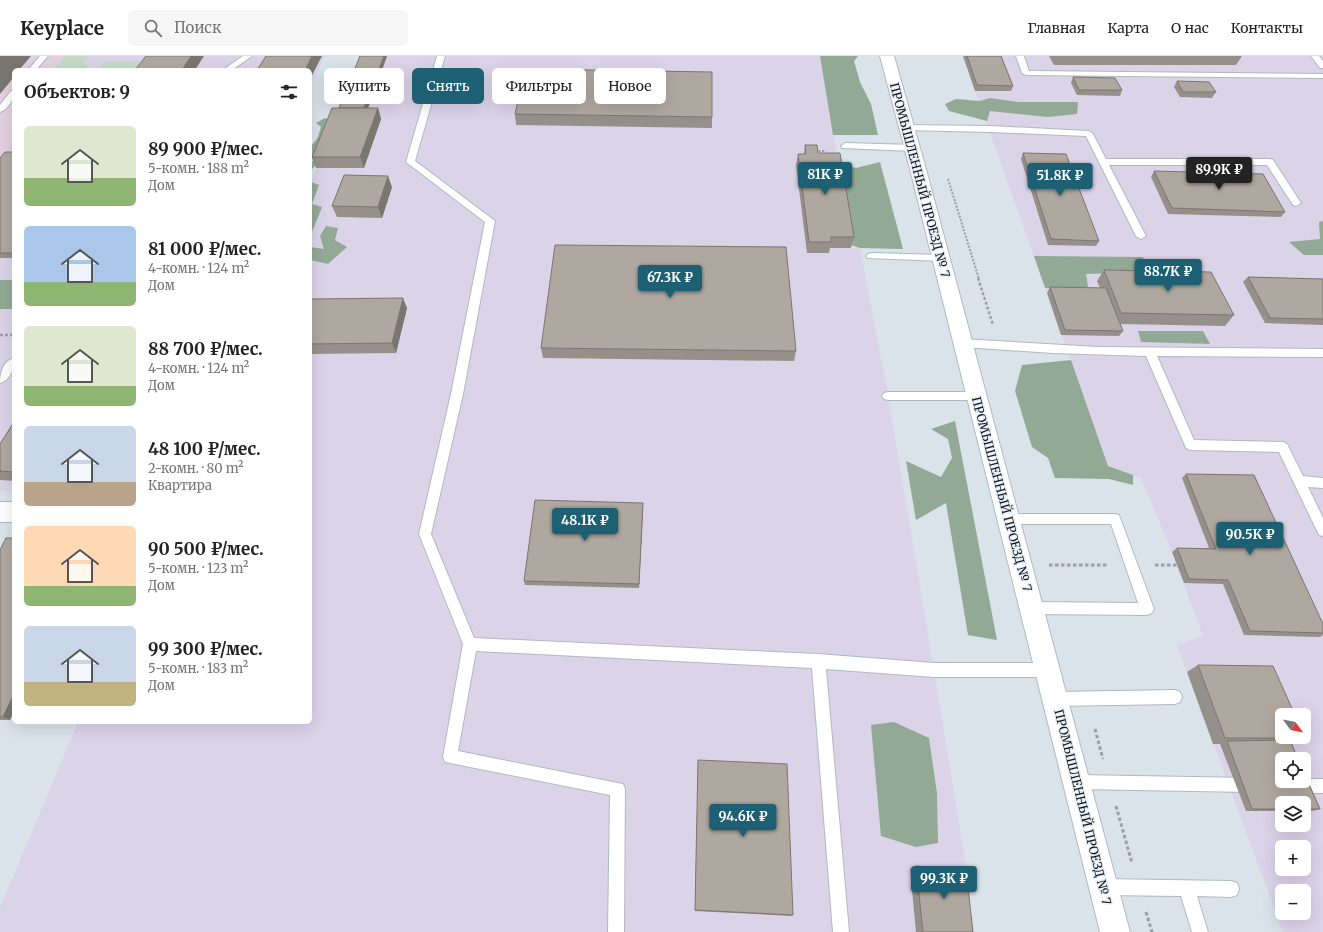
<!DOCTYPE html>
<html lang="ru">
<meta charset="utf-8">
<style>
:root{--surface:#fff;--page:#f6f6f6;--text:#222;--muted:#767676;--line:#e0e0e0;--accent:#1d6073}
body{margin:0;font-family:Merriweather,serif;background:var(--page);color:var(--text);height:100vh;display:flex;flex-direction:column;font-size:15px;white-space:nowrap}
*{box-sizing:border-box;margin:0}
p{font-size:13px;color:var(--muted)}
.icon{flex:none;width:22px;height:22px;fill:none;stroke:currentColor;stroke-width:2;stroke-linecap:round;stroke-linejoin:round}
.map{position:relative;flex:1;overflow:hidden}
.drawer{position:absolute;left:12px;top:12px;width:300px;height:656px;display:flex;flex-direction:column;background:var(--surface);border-radius:6px;box-shadow:0 4px 16px #0002}
.drawer>*{flex:none}
.top-card{position:absolute;left:324px;top:12px;width:380px;height:36px;display:flex;gap:8px}
.needle{width:26px;rotate:122deg}
.tools{position:absolute;left:1275px;top:652px;display:grid;gap:8px}
.tools a{display:grid;place-items:center;width:36px;height:36px;border-radius:6px;background:var(--surface);box-shadow:0 4px 16px #0002;font-size:20px}
.price{position:absolute;translate:-50% -34px;padding:0 9px;border-radius:4px;background:var(--accent);color:#fff;font-size:13px;line-height:26px;filter:drop-shadow(0 1px 2px #0008)}
.price::after{content:'';position:absolute;left:50%;top:24px;width:12px;height:9px;margin-left:-6px;background:inherit;clip-path:polygon(0 0,100% 0,50% 100%)}
.price.selected{background:#222;color:#fff}
ul{padding:0;list-style:none}
li{display:flex;align-items:center;gap:12px;height:100px;padding:0 12px}
li span{display:grid;place-items:center;flex:none;width:112px;height:80px;border-radius:6px;color:#555}
li>.icon{margin-inline-start:auto}
span .icon{width:48px;height:48px;fill:#fffc;stroke-width:1}
li b{font-size:17px}
h2{display:flex;justify-content:space-between;align-items:center;height:48px;padding:0 12px;font-size:17px}
.chip{padding:0 14px;border-radius:6px;background:var(--surface);box-shadow:0 4px 16px #0002;font-size:14px;line-height:36px}
.chip.selected{background:var(--accent);color:#fff}
header{display:flex;align-items:center;gap:24px;box-sizing:border-box;height:56px;padding:0 20px;background:var(--surface);border-bottom:1px solid var(--line)}
header strong{font-size:19px}
nav{display:flex;gap:22px;margin-inline-start:auto;font-size:14px}
.search{width:280px;height:36px;background:var(--page);display:flex;align-items:center;gap:10px;box-sizing:border-box;padding:0 14px;border-radius:6px;color:var(--muted);font-size:15px}
.map>svg:first-child{display:block}
</style>
<header>
<strong>Keyplace</strong>
<div class="search"><svg class="icon" aria-label="search" viewBox="0 0 24 24"><circle cx="10" cy="10" r="6"/><path d="M15 15l6 6"/></svg>Поиск</div>
<nav><a>Главная</a><a>Карта</a><a>О нас</a><a>Контакты</a></nav>
</header>
<div class="map">
<svg width="1323" height="876" viewBox="0 0 1323 876">
<rect width="100%" height="100%" fill="#dae2ea"/>
<path fill="#e3d1e1" d="M0 0H65L54 14H14V79L9 102 0 114Z"/>
<g fill="#dbd3e8" fill-rule="evenodd">
<path d="M65 0H325L310 30V14H54Z"/>
<path d="M360 0H820L829 49 851 192H860L888 340 934 614 967 817H959L966 876H0V852L78 666H310V129Z"/>
<path d="M963 0H1323V876H1283L1177 589 1203 580 1172 496 1141 422 1108 410ZM1282 659H1304V681H1282ZM1282 703H1304V725H1282ZM1282 747H1304V769H1282ZM1282 791H1304V813H1282ZM1282 835H1304V857H1282Z"/>
<path d="M14 79V435H0V114L9 102Z"/>
</g>
<g fill="#c4dac7">
<path d="M65 0H89L83 8 88 9 84 14H54Z"/>
<path d="M105 5 155 6 149 14H98Z"/>
</g>
<g fill="#92aa95">
<path d="M820 0H858L854 5 860 26 871 48 878 79H833Z"/>
<path d="M990 42 1018 46H1078L1077 58 1048 61 990 55 987 65 949 55 945 48 956 43 980 45Z"/>
<path d="M325 62 334 68 318 107 312 113 311 126 319 129 312 148 322 151 310 181V109L313 104 310 99V91L317 83 321 71 316 67Z"/>
<path d="M880 106 903 193 860 192 851 189 837 108 856 112Z"/>
<path d="M1323 165V199H1304L1289 186 1320 183 1319 166Z"/>
<path d="M326 170 338 172 335 184 347 191 328 208 310 204V191L324 193 320 180Z"/>
<path d="M1034 200 1143 201 1148 216 1086 218 1088 231 1045 232Z"/>
<rect x="0" y="224" width="14" height="29"/>
<path d="M1138 275H1203L1210 288 1141 286Z"/>
<path d="M1071 304 1108 410 1133 419V429L1109 423 1055 422 1048 402 1032 391 1015 335 1022 309Z"/>
<path d="M955 365 997 584 968 579 946 447 916 464 906 405 941 421 952 402 948 383 931 373Z"/>
<path d="M894 666 929 682 937 737 938 787 916 791 881 780 871 669Z"/>
</g>
<g fill="none" stroke-linecap="round" stroke-linejoin="round">
<defs>
<g id="service">
<path d="M40 0H48L36 14H28Z"/>
<path d="M243 0H252L232 14H223Z"/>
<path d="M437 0H445L415 105 495 165 463 338 431 478 474 582 818 598 934 607H1048L1053 609 1055 614 1053 619 1048 621H934L826 613 849 876H833L812 612 476 595 458 695 623 728 625 733 624 876H608L610 739 445 706 443 701 463 588 419 478 451 338 485 166 406 106Z"/>
<path d="M1016 0H1024L1029 15 1323 18V22L1026 19 1022 17Z"/>
<path d="M1311 0H1319L1323 5V12H1320Z"/>
<path d="M11 35H14C14 43 8 54 0 56V49Z"/>
<path d="M907 69 990 70 1089 75 1093 78 1106 103H1270L1273 104 1301 147 1296 150 1293 149 1267 109H1109L1146 180 1141 183 1136 180 1086 80 990 76 904 74 903 72Z"/>
<path d="M845 87 913 89 917 92 913 95 842 92 841 90Z"/>
<path d="M871 197 941 199 946 202 941 205 868 202 866 200 868 198Z"/>
<path d="M963 283 1098 291 1323 293V301L1157 300 1194 384 1283 386 1287 388 1303 420 1323 422V432L1308 431 1323 462V480L1319 479 1279 396 1190 394 1186 392 1146 300 1053 297 963 291 959 290 958 287 959 284Z"/>
<path d="M14 302C14 312 11 324 0 327 0 317 3 305 14 302Z"/>
<path d="M888 336H977L981 337 983 340 981 343 977 344H888L884 343 882 340 884 337Z"/>
<path d="M1009 458H1115L1119 459 1154 553 1152 557 1147 559 1032 558 1027 556 1025 552 1027 548 1032 546 1138 547 1111 468H1009L1005 467 1003 463 1005 459Z"/>
<path d="M1175 634 1180 636 1182 641 1180 646 1175 648 1055 650 1050 648 1048 643 1050 638 1055 636Z"/>
<path d="M1076 719 1251 722 1256 724 1258 729 1256 734 1251 736 1076 733 1071 731 1069 726 1071 721Z"/>
<path d="M1304 723H1323V737H1294L1289 735 1287 730 1289 725H1304Z"/>
<path d="M1103 823 1231 825 1237 827 1239 833 1237 839 1231 841 1197 840 1208 876H1192L1181 840 1103 839 1097 837 1095 831 1097 825Z"/>
</g>
<rect id="minor" x="0" y="446" width="14" height="20"/>
<path id="tertiary" d="M880 0H894L926 113 1130 876H1100L910 113Z"/>
</defs>
<use href="#service" stroke="#b1b9bf" stroke-width="2"/>
<use href="#minor" stroke="#b1b9bf" stroke-width="2"/>
<use href="#tertiary" stroke="#b1b9bf" stroke-width="2"/>
<g stroke="#99a0a6" stroke-width="2" stroke-dasharray="2 1.5" stroke-linecap="butt">
<path d="M815 95H826"/>
<path d="M948 123 979 223"/>
</g>
<g stroke="#99a0a6" stroke-width="2.5" stroke-dasharray="3 2" stroke-linecap="butt">
<path d="M978 222 993 269"/>
<path d="M0 279H14"/>
</g>
<g stroke="#99a0a6" stroke-width="3" stroke-dasharray="3.5 2.5" stroke-linecap="butt">
<path d="M1049 509H1108"/>
<path d="M1155 509H1177"/>
<path d="M1095 673 1103 703"/>
<path d="M1116 750 1132 807"/>
<path d="M1146 856 1152 876"/>
</g>
<use href="#service" fill="#fff" fill-rule="evenodd"/>
<use href="#minor" fill="#fff" fill-rule="evenodd"/>
<use href="#tertiary" fill="#fff" fill-rule="evenodd"/>
</g>
<g fill="#96908a">
<path d="M360 0H387L368 52H378L381 63 364 112H316L312 101 339 52Z"/>
<path d="M963 0H1001L1013 30 1011 35H975Z"/>
<path d="M1049 0H1242L1236 9H1054Z"/>
<path d="M1073 21 1122 34 1120 40 1077 39 1071 27Z"/>
<path d="M1177 25 1216 36 1212 42 1180 41 1174 31Z"/>
<path d="M515 58 712 61V72L516 69Z"/>
<path d="M805 89 818 97 854 181 851 192H830L829 197H807L796 109 798 98H804Z"/>
<path d="M14 96V202H0V102Z"/>
<path d="M1023 97 1099 185 1096 190 1048 189 1021 103Z"/>
<path d="M1154 115 1285 156 1281 161 1168 158 1151 121Z"/>
<path d="M392 131 382 162 337 161 332 150Z"/>
<path d="M1104 214 1234 259 1225 270 1120 268 1123 275 1119 280 1061 279 1047 237 1050 231 1100 232 1097 225Z"/>
<path d="M1248 221 1323 223V269L1265 267 1243 226Z"/>
<path d="M310 243 407 252 396 297 310 298Z"/>
<path d="M541 292 796 295 794 305 543 302Z"/>
<path d="M14 366V425L0 424V388Z"/>
<path d="M1186 418 1323 568V579L1320 581 1244 579 1223 528 1184 527 1172 496 1177 492H1209L1182 422Z"/>
<path d="M643 452 639 532 525 529 524 525Z"/>
<path d="M0 494 10 664H0Z"/>
<path d="M1198 609 1305 682 1292 688 1320 753 1312 755H1304V747H1282V755H1246L1220 688H1221H1213L1187 616Z"/>
<path d="M698 704 793 859 791 860 695 855Z"/>
<path d="M916 810 973 876H916L910 813Z"/>
</g>
<g fill="#7a7670">
<path d="M0 0H31L19 14H14V21L0 38Z"/>
<path d="M191 0H204L195 14H182Z"/>
<path d="M312 0H322L310 23V14H305Z"/>
<path d="M384 0H387L364 63 362 57Z"/>
<path d="M378 52 381 63 364 112 360 101Z"/>
<path d="M388 120 392 131 382 162 378 151Z"/>
<path d="M403 242 407 252 396 297 392 287Z"/>
<path d="M643 447V452L639 532V528Z"/>
<path d="M14 638V656L10 664 3 661Z"/>
</g>
<g fill="#afa8a0" stroke="#7a7670">
<path d="M146 0H191L182 14H135Z"/>
<path d="M266 0H312L305 14H257Z"/>
<path d="M360 0H384L364 52H339Z"/>
<path d="M967 0H1001L1013 30 977 29Z"/>
<path d="M525 13 712 16V61L515 58Z"/>
<path d="M1073 21 1115 22 1122 34H1079Z"/>
<path d="M1177 25 1209 26 1216 36H1183Z"/>
<path d="M332 52H378L360 101H312Z"/>
<path d="M805 89H817L818 97H840L854 181H831V186H809L798 98H806Z"/>
<path d="M5 96H14V197H0V102Z"/>
<path d="M1023 97 1066 98 1099 185 1051 183Z"/>
<path d="M1154 115 1263 118 1285 156 1172 152Z"/>
<path d="M344 119 388 120 378 151 332 150Z"/>
<path d="M555 189 786 191 796 295 541 292Z"/>
<path d="M1104 214 1211 216 1234 259 1121 257Z"/>
<path d="M1248 221 1323 223V263L1270 262Z"/>
<path d="M1050 231 1106 232 1123 275 1065 274Z"/>
<path d="M403 242 392 287 310 288V243Z"/>
<path d="M14 366V416L0 415V388Z"/>
<path d="M1186 418 1254 419 1323 568V577L1250 575 1228 524 1189 523 1177 492 1216 493Z"/>
<path d="M535 444 643 447 639 528 524 525Z"/>
<path d="M6 482H14V638L3 661H0V494Z"/>
<path d="M1198 609 1273 610 1295 659H1282V681H1304V680L1305 682H1225Z"/>
<path d="M1290 684 1298 703H1282V725H1304V717L1320 753H1304V747H1282V753H1252L1227 685Z"/>
<path d="M698 704 787 708 793 859 695 854Z"/>
<path d="M916 810 966 814 973 876H923Z"/>
</g>
<g text-anchor="middle" dominant-baseline="central" stroke-width="3" stroke-linejoin="round" paint-order="stroke">
<g font-size="12" fill="#0f1214" stroke="#e7f0f7">
<text transform="translate(920 124) rotate(75)">ПРОМЫШЛЕННЫЙ ПРОЕЗД № 7</text>
<text transform="translate(1002 438) rotate(75)">ПРОМЫШЛЕННЫЙ ПРОЕЗД № 7</text>
<text transform="translate(1083 751) rotate(76)">ПРОМЫШЛЕННЫЙ ПРОЕЗД № 7</text>
</g>
</g>
</svg>
<div class="tools">
<a><svg class="needle" viewBox="-14 -14 28 28"><path d="M0-13l5 13h-10z" fill="#e53935"/><path d="M0 13l5-13h-10z" fill="#767676"/></svg></a>
<a><svg class="icon" aria-label="locate" viewBox="0 0 24 24"><circle cx="12" cy="12" r="6"/><path d="M12 2v4M12 18v4M2 12h4M18 12h4"/></svg></a>
<a><svg class="icon" aria-label="layers" viewBox="0 0 24 24"><path d="M12 4l9 5-9 5-9-5zM3 14l9 5 9-5"/></svg></a>
<a>+</a>
<a>−</a>
</div>
<b class="price selected" style="left:1219px;top:135px">89.9K ₽</b>
<b class="price" style="left:825px;top:140px">81K ₽</b>
<b class="price" style="left:1060px;top:141px">51.8K ₽</b>
<b class="price" style="left:1168px;top:237px">88.7K ₽</b>
<b class="price" style="left:670px;top:243px">67.3K ₽</b>
<b class="price" style="left:585px;top:486px">48.1K ₽</b>
<b class="price" style="left:1250px;top:500px">90.5K ₽</b>
<b class="price" style="left:743px;top:782px">94.6K ₽</b>
<b class="price" style="left:944px;top:844px">99.3K ₽</b>
<div class="top-card">
<a class="chip">Купить</a>
<a class="chip selected">Снять</a>
<a class="chip">Фильтры</a>
<a class="chip">Новое</a>
</div>
<section class="drawer">
<h2>Объектов: 9<svg class="icon" aria-label="filters" viewBox="0 0 24 24"><path d="M4 7h16M4 17h16"/><circle cx="9" cy="7" r="2"/><circle cx="15" cy="17" r="2"/></svg></h2>
<ul>
<li><span style="background:linear-gradient(#dfe7d0 65%,#8fb573 0)"><svg class="icon" aria-label="home" viewBox="0 0 24 24"><path d="M3 11l9-7 9 7M6 9v11h12V9"/></svg></span><div><b>89 900 ₽/мес.</b><p>5-комн. · 188 m²</p><p>Дом</p></div></li>
<li><span style="background:linear-gradient(#a9c7e8 70%,#8fb573 0)"><svg class="icon" aria-label="home" viewBox="0 0 24 24"><path d="M3 11l9-7 9 7M6 9v11h12V9"/></svg></span><div><b>81 000 ₽/мес.</b><p>4-комн. · 124 m²</p><p>Дом</p></div></li>
<li><span style="background:linear-gradient(#dfe7d0 75%,#8fb573 0)"><svg class="icon" aria-label="home" viewBox="0 0 24 24"><path d="M3 11l9-7 9 7M6 9v11h12V9"/></svg></span><div><b>88 700 ₽/мес.</b><p>4-комн. · 124 m²</p><p>Дом</p></div></li>
<li><span style="background:linear-gradient(#c9d6e8 70%,#b9a48a 0)"><svg class="icon" aria-label="home" viewBox="0 0 24 24"><path d="M3 11l9-7 9 7M6 9v11h12V9"/></svg></span><div><b>48 100 ₽/мес.</b><p>2-комн. · 80 m²</p><p>Квартира</p></div></li>
<li><span style="background:linear-gradient(#ffd9b3 75%,#8fb573 0)"><svg class="icon" aria-label="home" viewBox="0 0 24 24"><path d="M3 11l9-7 9 7M6 9v11h12V9"/></svg></span><div><b>90 500 ₽/мес.</b><p>5-комн. · 123 m²</p><p>Дом</p></div></li>
<li><span style="background:linear-gradient(#c9d6e8 70%,#c2b280 0)"><svg class="icon" aria-label="home" viewBox="0 0 24 24"><path d="M3 11l9-7 9 7M6 9v11h12V9"/></svg></span><div><b>99 300 ₽/мес.</b><p>5-комн. · 183 m²</p><p>Дом</p></div></li>
</ul>
</section>
</div>
